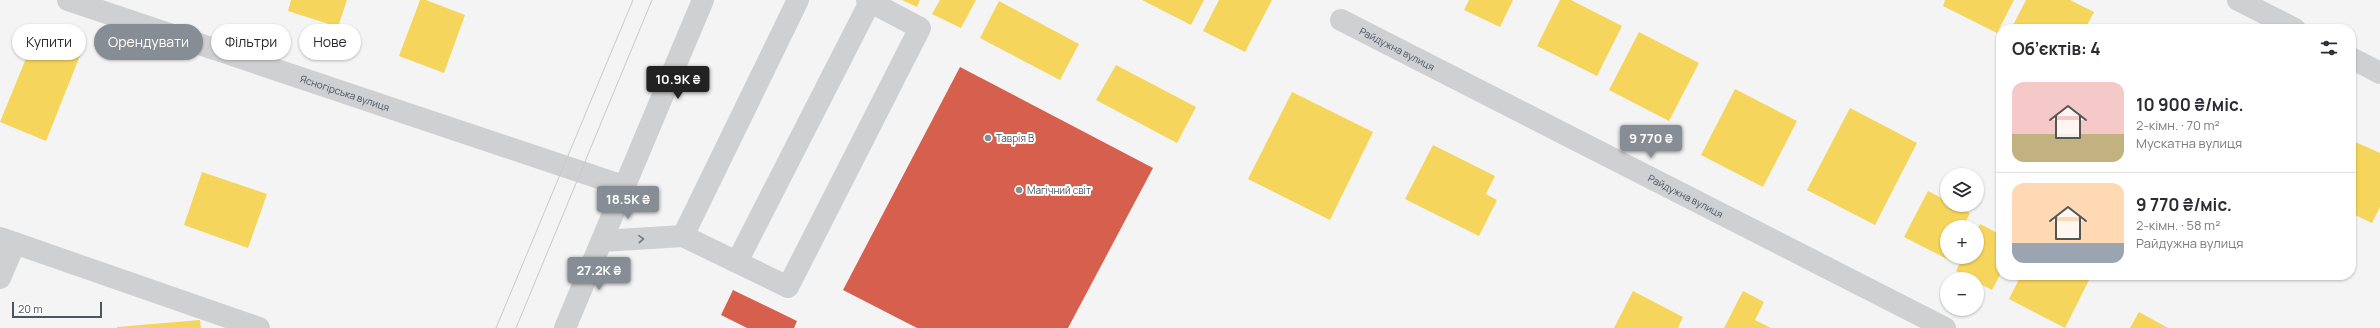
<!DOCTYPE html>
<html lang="uk">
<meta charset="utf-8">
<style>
:root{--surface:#fff;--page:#f7f7f7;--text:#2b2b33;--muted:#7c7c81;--line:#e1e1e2;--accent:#868d94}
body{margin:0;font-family:Manrope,sans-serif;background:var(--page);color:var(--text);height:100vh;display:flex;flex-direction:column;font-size:15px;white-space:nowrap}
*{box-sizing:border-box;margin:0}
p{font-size:13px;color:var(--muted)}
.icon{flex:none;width:22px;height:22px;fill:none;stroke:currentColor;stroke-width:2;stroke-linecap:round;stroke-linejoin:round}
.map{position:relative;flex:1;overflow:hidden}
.drawer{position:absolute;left:1996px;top:24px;width:360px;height:256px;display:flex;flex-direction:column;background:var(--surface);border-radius:16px;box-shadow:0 1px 3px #0004}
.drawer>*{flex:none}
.top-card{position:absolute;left:12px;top:24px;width:380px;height:36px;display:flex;gap:8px}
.buttons{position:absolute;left:1940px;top:168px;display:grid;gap:8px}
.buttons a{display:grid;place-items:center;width:44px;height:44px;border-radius:50%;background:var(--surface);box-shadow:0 1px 3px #0004;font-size:20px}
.scale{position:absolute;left:12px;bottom:10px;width:90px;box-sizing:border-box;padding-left:4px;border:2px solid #4a5661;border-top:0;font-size:11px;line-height:14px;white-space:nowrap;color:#4a5661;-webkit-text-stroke:3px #fff;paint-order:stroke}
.price{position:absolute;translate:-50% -34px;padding:0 9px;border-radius:4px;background:var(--accent);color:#fff;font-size:13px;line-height:26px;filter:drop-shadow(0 1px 2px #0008)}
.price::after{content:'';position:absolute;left:50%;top:24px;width:12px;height:9px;margin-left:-6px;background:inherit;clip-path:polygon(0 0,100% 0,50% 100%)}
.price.selected{background:#222;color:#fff}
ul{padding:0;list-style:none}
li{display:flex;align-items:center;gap:12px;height:100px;padding:0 16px}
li+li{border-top:1px solid var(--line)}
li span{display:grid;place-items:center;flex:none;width:112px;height:80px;border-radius:12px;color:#555}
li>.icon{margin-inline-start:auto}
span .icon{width:48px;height:48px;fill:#fffc;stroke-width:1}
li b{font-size:17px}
h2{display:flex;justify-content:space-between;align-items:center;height:48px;padding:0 16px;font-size:17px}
.chip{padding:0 14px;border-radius:18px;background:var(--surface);box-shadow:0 1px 3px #0004;font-size:14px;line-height:36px}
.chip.selected{background:var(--accent);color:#fff}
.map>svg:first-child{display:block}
</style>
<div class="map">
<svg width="2380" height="328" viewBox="0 0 2380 328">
<rect width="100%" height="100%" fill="#f4f4f4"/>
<g fill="#f6d55c">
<path d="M291 0H347L338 27 288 11Z"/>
<path d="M420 0H426L465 15 444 73 399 56Z"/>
<path d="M902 0H920L917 7Z"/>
<path d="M940 0H976L961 28 932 14Z"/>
<path d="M1142 0H1204L1191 25Z"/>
<path d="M1219 0H1272L1245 52 1203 31Z"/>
<path d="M1469 0H1513L1500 27 1464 10Z"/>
<path d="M1560 0H1571L1622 26 1597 76 1537 46Z"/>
<path d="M1945 0H2014L1997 33 1943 6Z"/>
<path d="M2026 0H2070L2094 12 2085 29H2011Z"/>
<path d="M999 1 1079 44 1060 80 980 38Z"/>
<path d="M1639 32 1699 63 1669 121 1609 90Z"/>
<path d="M36 34 81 53 46 141 0 122Z"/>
<path d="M1116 65 1196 107 1177 143 1096 100Z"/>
<path d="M1735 89 1797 121 1763 187 1701 155Z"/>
<path d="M1292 92 1373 132 1330 220 1248 179Z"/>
<path d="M1850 108 1917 143 1875 225 1807 190Z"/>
<path d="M2351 140 2380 153V207L2372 223 2351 213Z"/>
<path d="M1433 145 1495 176 1486 194 1497 200 1479 236 1405 199Z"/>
<path d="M202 172 267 194 248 248 184 225Z"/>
<path d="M1928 191 1947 201V205H1955L1970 213 1963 227H1947V259L1904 237Z"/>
<path d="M1980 224 2001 235V273L1992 290 1977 282V279H1971L1956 271 1963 257H1977V230Z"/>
<path d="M2021 275H2084L2090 278 2065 328 2009 299Z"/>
<path d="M1633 291 1683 317 1678 328H1614Z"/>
<path d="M1743 291 1764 302 1755 320 1771 328H1724Z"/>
<path d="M2139 312 2168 328H2130Z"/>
<path d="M200 320 201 328H117V327Z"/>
</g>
<g fill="#d6604d">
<path d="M960 67 1153 168 1068 328H917L843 290Z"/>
<path d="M733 290 797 321 794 328H747L721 315Z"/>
</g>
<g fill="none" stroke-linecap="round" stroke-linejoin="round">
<g stroke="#ced0d2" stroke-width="22">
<path id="s1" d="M68 0 623 186"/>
<path d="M2238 0 2295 29"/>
<path id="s2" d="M1341 20 1945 328"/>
<path d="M2351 58 2380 73"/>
<path d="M683 236 798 0"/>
<path d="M0 238 259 328"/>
<path d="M602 241 683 236 788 287 920 28 867 0"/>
<path d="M737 262 870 2"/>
<path d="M0 278 15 243"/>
<path d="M565 328 703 0"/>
</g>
<g stroke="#c9cacc" stroke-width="1">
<path d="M496 328 633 0"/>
<path d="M516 328 652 0"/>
</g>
</g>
<defs><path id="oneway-chevron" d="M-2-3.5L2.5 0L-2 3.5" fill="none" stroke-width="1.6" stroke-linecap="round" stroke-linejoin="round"/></defs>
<use stroke="#727b83" href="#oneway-chevron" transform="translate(641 239) rotate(-3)"/>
<g fill="#868d94" stroke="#fff" stroke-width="1.5">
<circle cx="988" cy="138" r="4"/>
<circle cx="1019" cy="190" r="4"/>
</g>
<g text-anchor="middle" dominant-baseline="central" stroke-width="4" stroke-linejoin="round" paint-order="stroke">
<g font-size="10" fill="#4a5661" stroke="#fff">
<text stroke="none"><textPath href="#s2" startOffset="63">Райдужна вулиця</textPath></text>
<text stroke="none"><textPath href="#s1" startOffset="292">Ясногірська вулиця</textPath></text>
<text stroke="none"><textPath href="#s2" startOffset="387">Райдужна вулиця</textPath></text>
</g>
<g font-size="10" fill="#4a5661" stroke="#fff" text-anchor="start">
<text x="996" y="138">Таврія В</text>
<text x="1027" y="190">Магічний світ</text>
</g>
</g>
</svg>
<div class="buttons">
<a><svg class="icon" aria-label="layers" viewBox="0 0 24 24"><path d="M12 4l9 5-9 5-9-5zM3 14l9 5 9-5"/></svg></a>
<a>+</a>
<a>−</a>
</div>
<div class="scale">20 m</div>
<b class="price selected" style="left:678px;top:100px">10.9K ₴</b>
<b class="price" style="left:1651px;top:159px">9 770 ₴</b>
<b class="price" style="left:628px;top:220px">18.5K ₴</b>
<b class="price" style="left:599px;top:291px">27.2K ₴</b>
<div class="top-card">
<a class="chip">Купити</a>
<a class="chip selected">Орендувати</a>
<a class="chip">Фільтри</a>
<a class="chip">Нове</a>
</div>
<section class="drawer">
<h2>Об’єктів: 4<svg class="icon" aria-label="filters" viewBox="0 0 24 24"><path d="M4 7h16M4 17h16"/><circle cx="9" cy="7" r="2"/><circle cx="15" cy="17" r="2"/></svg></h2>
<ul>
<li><span style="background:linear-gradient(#f6c9c9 65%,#c2b280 0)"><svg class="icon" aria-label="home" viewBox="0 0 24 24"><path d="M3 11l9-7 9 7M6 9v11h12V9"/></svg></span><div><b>10 900 ₴/міс.</b><p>2-кімн. · 70 m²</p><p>Мускатна вулиця</p></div></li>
<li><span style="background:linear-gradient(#ffd9b3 75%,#9aa5b1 0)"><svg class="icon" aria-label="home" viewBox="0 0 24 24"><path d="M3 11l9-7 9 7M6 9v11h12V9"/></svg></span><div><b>9 770 ₴/міс.</b><p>2-кімн. · 58 m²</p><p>Райдужна вулиця</p></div></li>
</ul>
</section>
</div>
